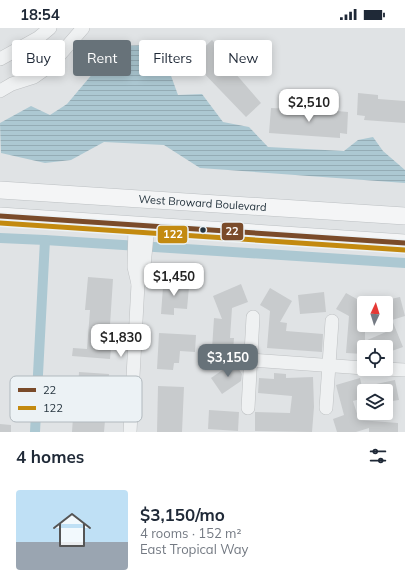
<!DOCTYPE html>
<meta charset="utf-8">
<style>
:root{--surface:#fff;--page:#f2f2f3;--text:#1f2937;--muted:#747a83;--accent:#677279}
body{margin:0;font-family:Mulish,sans-serif;background:var(--page);color:var(--text);height:100vh;display:flex;flex-direction:column;font-size:15px;white-space:nowrap}
*{box-sizing:border-box;margin:0}
p{font-size:13px;color:var(--muted)}
.icon{flex:none;width:22px;height:22px;fill:none;stroke:currentColor;stroke-width:2;stroke-linecap:round;stroke-linejoin:round}
.map{position:relative;height:404px;overflow:hidden}
.side{display:flex;flex-direction:column;background:var(--surface);flex:1}
.side>*{flex:none}
.banner{position:absolute;left:12px;top:12px;width:381px;height:36px;display:flex;gap:8px}
.needle{width:26px;rotate:4deg}
.tools{position:absolute;left:357px;top:268px;display:grid;gap:8px}
.tools a{display:grid;place-items:center;width:36px;height:36px;border-radius:4px;background:var(--surface);box-shadow:0 2px 10px #0003;font-size:20px}
.price{position:absolute;translate:-50% -34px;padding:0 9px;border-radius:8px;background:#fff;color:#222;font-size:13px;line-height:26px;filter:drop-shadow(0 1px 2px #0008)}
.price::after{content:'';position:absolute;left:50%;top:24px;width:12px;height:9px;margin-left:-6px;background:inherit;clip-path:polygon(0 0,100% 0,50% 100%)}
.price.selected{background:var(--accent);color:#fff}
ul{padding:0;list-style:none}
li{display:flex;align-items:center;gap:12px;height:100px;padding:0 16px}
li span{display:grid;place-items:center;flex:none;width:112px;height:80px;border-radius:4px;color:#555}
li>.icon{margin-inline-start:auto}
span .icon{width:48px;height:48px;fill:#fffc;stroke-width:1}
li b{font-size:17px}
h2{display:flex;justify-content:space-between;align-items:center;height:48px;padding:0 16px;font-size:17px}
.chip{padding:0 14px;border-radius:4px;background:var(--surface);box-shadow:0 2px 10px #0003;font-size:14px;line-height:36px}
.chip.selected{background:var(--accent);color:#fff}
.status{display:flex;justify-content:space-between;align-items:center;height:28px;padding:0 20px;background:var(--surface);direction:ltr}
.status svg{height:11px;fill:currentColor}
.map>svg:first-child{display:block}
</style>
<div class="status"><b>18:54</b><svg viewBox="0 0 49 12"><path d="M0 12V9h3v3zM5 12V6h3v6zM10 12V3h3v9zM15 12V0h3v12zM26 1h20v11H26zM47 4h2v5h-2z"/></svg></div>
<div class="map">
<svg width="405" height="404" viewBox="0 0 405 404">
<defs>
<pattern id="water-rules" width="6" height="5" patternUnits="userSpaceOnUse"><rect width="6" height="5" fill="#acc8d2"/><path d="M0 2.5h6" fill="none" stroke="#94acb5"/></pattern>
</defs>
<rect width="100%" height="100%" fill="#e0e3e5"/>
<path fill="url(#water-rules)" d="M152 17 166 34 178 67 202 66 223 94 249 99 268 119 344 123 358 112 373 109 383 123 405 142V155L200 140 164 117 104 114 71 132 45 135 1 125 0 95 31 78 50 87 67 76 116 18Z"/>
<g fill="none" stroke-linecap="round" stroke-linejoin="round">
<g stroke="#acc8d2" stroke-width="10">
<path d="M0 210 45 212 405 235"/>
<path d="M35 404 45 212"/>
</g>
</g>
<g fill="#c8cbcd">
<path d="M212 12 226 27 222 30 261 75 246 89 196 37 201 32 196 27Z"/>
<path d="M358 65 378 67V71L405 73V95L364 92 365 88 357 87Z"/>
<path d="M271 80 291 81V83L325 86V82L348 84 347 106 340 105V110L269 105Z"/>
<path d="M88 249 113 251 110 297H113L110 331 72 328 73 320 87 321 90 282H85Z"/>
<path d="M168 252 184 253 183 259H189L187 281 174 280V287L161 286 163 259 168 260Z"/>
<path d="M241 256 248 274 232 280 230 310H234L233 323 212 321 214 290 222 291 213 268Z"/>
<path d="M270 260 292 273 280 294 287 295 286 303 323 306 322 324 267 320 270 283 260 277Z"/>
<path d="M324 264 326 284 300 286 298 267Z"/>
<path d="M346 265 364 275V290L358 300H365V313L386 304V272L400 269 405 288 392 292 403 319 386 325V319H364V326L346 325 349 288 336 281Z"/>
<path d="M159 305 196 307 195 324 180 323 179 335H174L173 342 157 341Z"/>
<path d="M234 334 242 346 241 353 222 366 211 350Z"/>
<path d="M79 344 109 346 104 404H72L73 389H84L86 365 78 364Z"/>
<path d="M274 345 286 346V350L313 349 314 379 312 404 255 403V384L290 385 292 368 258 365 259 350 274 351Z"/>
<path d="M360 350 362 359 395 352 399 372 386 374V363H364V370L353 373 359 392 398 395V404H369V400L356 404H337L333 391 344 387 336 357Z"/>
<path d="M158 358 184 359 182 404H157Z"/>
<path d="M209 382 239 384 238 403 208 401Z"/>
<path d="M0 396 11 397V404H0Z"/>
</g>
<g fill="none" stroke-linecap="round" stroke-linejoin="round">
<defs>
<g id="minor">
<path d="M0 31 38 10 50 0"/>
<path d="M0 63 12 56 34 49 51 37 83 0"/>
<path d="M138 256 144 238 148 197"/>
<path d="M251 332 364 340"/>
<path d="M385 341 405 342"/>
<path d="M248 380 253 289"/>
<path d="M326 380 332 293"/>
<path d="M130 404 138 256 134 239 135 196"/>
</g>
<g id="major">
<path id="s1" d="M0 162 405 188"/>
<path d="M0 188 405 215"/>
</g>
</defs>
<use href="#minor" stroke="#bec1c3" stroke-width="14"/>
<use href="#major" stroke="#bcc0c3" stroke-width="18"/>
<use href="#minor" stroke="#eff1f2" stroke-width="13"/>
<use href="#major" stroke="#f4f5f6" stroke-width="17"/>
<defs>
<path id="bus-1" d="M0 188 405 215"/>
<path id="bus-2" d="M0 195 405 222"/>
</defs>
<use href="#bus-1" stroke="#ecf2f5" stroke-width="8"/>
<use href="#bus-2" stroke="#ecf2f5" stroke-width="8"/>
<use href="#bus-1" stroke="#7a4b2a" stroke-width="5"/>
<use href="#bus-2" stroke="#c38a10" stroke-width="5"/>
</g>
<circle fill="#26353f" stroke="#ecf2f5" stroke-width="1.5" cx="203" cy="202" r="3.5"/>
<g text-anchor="middle" dominant-baseline="central" stroke-width="3" stroke-linejoin="round" paint-order="stroke">
<g font-size="11" fill="#26353f" stroke="#ecf2f5">
<text stroke="none"><textPath href="#s1" startOffset="203">West Broward Boulevard</textPath></text>
</g>
</g>
<rect x="10" y="348" width="132" height="46" rx="6" fill="#ecf2f5" stroke="#b1b9be" stroke-width="1"/>
<rect x="18" y="360" width="18" height="4" fill="#7a4b2a"/>
<rect x="18" y="378" width="18" height="4" fill="#c38a10"/>
<g font-size="11" fill="#26353f">
<text x="43" y="366">22</text>
<text x="43" y="384">122</text>
</g>
<g stroke="#ecf2f5" stroke-width="1.5">
<rect x="221" y="194" width="23" height="19" rx="4" fill="#7a4b2a"/>
<rect x="157" y="197" width="31" height="19" rx="4" fill="#c38a10"/>
</g>
<g font-size="11" text-anchor="middle" font-weight="bold" fill="#fff">
<text x="232" y="207">22</text>
<text x="173" y="210">122</text>
</g>
</svg>
<div class="tools">
<a><svg class="needle" viewBox="-14 -14 28 28"><path d="M0-13l5 13h-10z" fill="#e53935"/><path d="M0 13l5-13h-10z" fill="#747a83"/></svg></a>
<a><svg class="icon" aria-label="locate" viewBox="0 0 24 24"><circle cx="12" cy="12" r="6"/><path d="M12 2v4M12 18v4M2 12h4M18 12h4"/></svg></a>
<a><svg class="icon" aria-label="layers" viewBox="0 0 24 24"><path d="M12 4l9 5-9 5-9-5zM3 14l9 5 9-5"/></svg></a>
</div>
<b class="price" style="left:309px;top:95px">$2,510</b>
<b class="price" style="left:174px;top:269px">$1,450</b>
<b class="price" style="left:121px;top:330px">$1,830</b>
<b class="price selected" style="left:228px;top:350px">$3,150</b>
<div class="banner">
<a class="chip">Buy</a>
<a class="chip selected">Rent</a>
<a class="chip">Filters</a>
<a class="chip">New</a>
</div>
</div>
<section class="side">
<h2>4 homes<svg class="icon" aria-label="filters" viewBox="0 0 24 24"><path d="M4 7h16M4 17h16"/><circle cx="9" cy="7" r="2"/><circle cx="15" cy="17" r="2"/></svg></h2>
<ul>
<li><span style="background:linear-gradient(#bfe0f5 65%,#9aa5b1 0)"><svg class="icon" aria-label="home" viewBox="0 0 24 24"><path d="M3 11l9-7 9 7M6 9v11h12V9"/></svg></span><div><b>$3,150/mo</b><p>4 rooms · 152 m²</p><p>East Tropical Way</p></div></li>
</ul>
</section>
